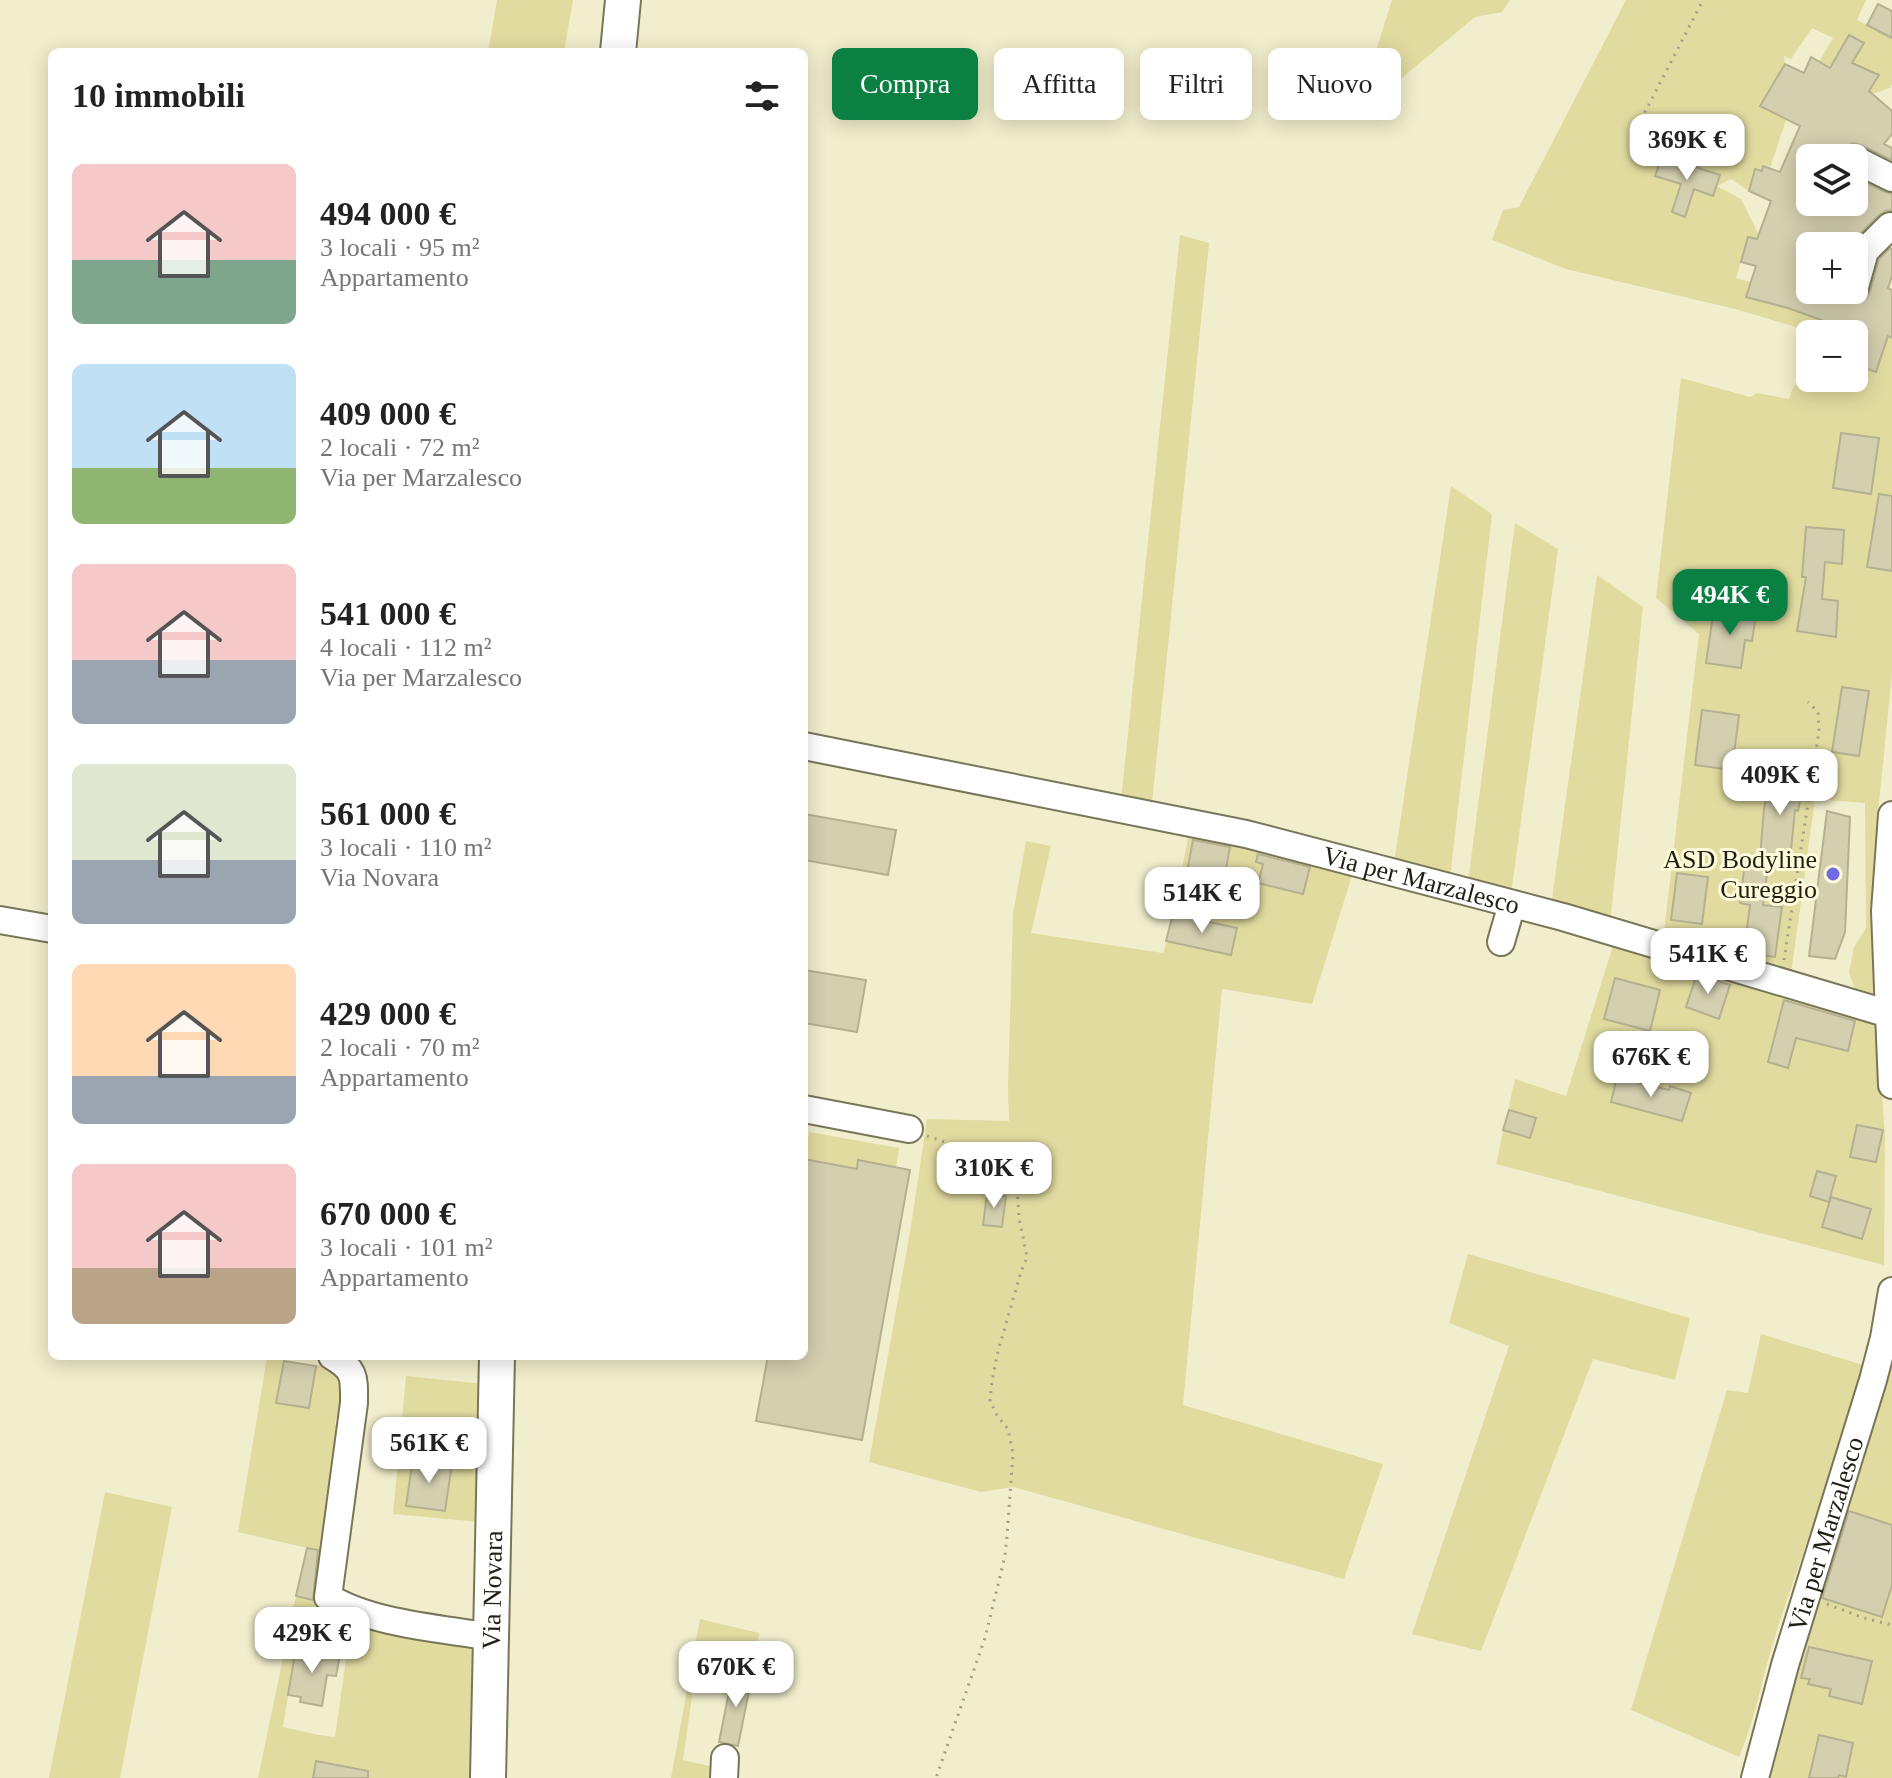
<!DOCTYPE html>
<html lang="it">
<meta charset="utf-8">
<style>
:root{--surface:#fff;--page:#f6f6f6;--text:#222;--muted:#767676;--accent:#0b8043}
body{margin:0;font-family:"Times New Roman",serif;background:var(--page);color:var(--text);height:100vh;display:flex;flex-direction:column;font-size:30px;white-space:nowrap}
*{box-sizing:border-box;margin:0}
p{font-size:26px;color:var(--muted)}
.icon{flex:none;width:44px;height:44px;fill:none;stroke:currentColor;stroke-width:2;stroke-linecap:round;stroke-linejoin:round}
.map{position:relative;flex:1;overflow:hidden}
.panel{position:absolute;left:48px;top:48px;width:760px;height:1312px;display:flex;flex-direction:column;background:var(--surface);border-radius:12px;box-shadow:0 4px 20px #0003}
.panel>*{flex:none}
.banner{position:absolute;left:832px;top:48px;width:760px;height:72px;display:flex;gap:16px}
.controls{position:absolute;left:1796px;top:144px;display:grid;gap:16px}
.controls a{display:grid;place-items:center;width:72px;height:72px;border-radius:12px;background:var(--surface);box-shadow:0 4px 20px #0003;font-size:40px}
.price{position:absolute;translate:-50% -68px;padding:0 18px;border-radius:16px;background:#fff;color:#222;font-size:26px;line-height:52px;filter:drop-shadow(0 2px 4px #0008)}
.price::after{content:'';position:absolute;left:50%;top:48px;width:24px;height:18px;margin-left:-12px;background:inherit;clip-path:polygon(0 0,100% 0,50% 100%)}
.price.active{background:var(--accent);color:#fff}
ul{padding:0;list-style:none}
li{display:flex;align-items:center;gap:24px;height:200px;padding:0 24px}
li span{display:grid;place-items:center;flex:none;width:224px;height:160px;border-radius:12px;color:#555}
li>.icon{margin-inline-start:auto}
span .icon{width:96px;height:96px;fill:#fffc;stroke-width:1}
li b{font-size:34px}
h2{display:flex;justify-content:space-between;align-items:center;height:96px;padding:0 24px;font-size:34px}
.tag{padding:0 28px;border-radius:12px;background:var(--surface);box-shadow:0 4px 20px #0003;font-size:28px;line-height:72px}
.tag.active{background:var(--accent);color:#fff}
.map>svg:first-child{display:block}
</style>
<div class="map">
<svg width="1892" height="1778" viewBox="0 0 1892 1778">
<rect width="100%" height="100%" fill="#f1eecd"/>
<g fill="#e2dba0">
<path d="M497 0H573L564 52H488Z"/>
<path d="M1392 0H1510L1502 12 1475 17 1355 117Z"/>
<path d="M1626 0H1866L1857 20 1892 38V84L1890 88 1866 96 1879 75 1853 63 1855 57 1841 49 1831 69 1819 62 1833 38 1812 28 1791 59 1784 56 1785 64 1760 105 1786 120 1770 168 1764 166 1749 191 1731 179 1717 186 1741 199 1762 241 1748 237 1736 278 1750 282 1746 297 1788 308 1838 326 1835 334H1820L1735 309 1566 269 1492 240 1503 210 1519 207Z"/>
<path d="M1180 235 1209 243 1152 803 1121 800Z"/>
<path d="M1877 332 1892 338V674L1879 803 1877 1001 1857 996 1849 972 1854 947 1866 928 1865 803 1815 799 1791 974 1663 940 1699 634 1656 598 1681 378 1750 397 1757 393 1789 399 1794 385 1815 389 1822 378H1854V364L1876 372 1885 346 1878 344Z"/>
<path d="M1451 486 1492 514 1450 878 1394 863Z"/>
<path d="M1515 523 1558 549 1511 894 1468 882Z"/>
<path d="M1597 575 1643 607 1610 924 1551 906Z"/>
<path d="M1190 828 1355 866 1312 1004 1222 989 1183 1405 1383 1464 1344 1579 1013 1487 981 1492 869 1462 911 1226 927 1119 1009 1121 1008 1085 1013 914 1026 841 1051 846 1031 933 1163 953 1167 941 1230 955 1236 928 1173 914Z"/>
<path d="M1615 939 1877 1018 1885 1137 1884 1265 1496 1164 1515 1079 1566 1096Z"/>
<path d="M809 1132 899 1148 896 1167 859 1160 857 1169 804 1159Z"/>
<path d="M1468 1254 1690 1318 1675 1380 1593 1359 1481 1651 1412 1634 1509 1346 1449 1323Z"/>
<path d="M1761 1334 1870 1367C1839 1456 1805 1544 1776 1633 1763 1674 1756 1717 1739 1757L1631 1710 1727 1390 1748 1393Z"/>
<path d="M1892 1339V1778H1762Z"/>
<path d="M267 1357 316 1366 329 1361 343 1369 348 1407C328 1420 335 1425 345 1443L329 1553 238 1532Z"/>
<path d="M406 1376 485 1384 480 1522 393 1514Z"/>
<path d="M105 1492 172 1507 120 1778H49Z"/>
<path d="M296 1596 318 1601 308 1630 296 1648 283 1727 319 1735 335 1737 352 1618 484 1642 479 1778H258Z"/>
<path d="M700 1619 759 1633 752 1676 733 1672 728 1695 693 1689 683 1760 714 1767 718 1778H671Z"/>
</g>
<g fill="#d3cfaf" stroke="#b4b191" stroke-width="2">
<path d="M1878 4 1892 11V38L1867 25Z"/>
<path d="M1849 35 1864 43 1852 63 1879 75 1869 91 1892 111V134L1884 144 1892 148V160L1861 145 1854 143 1845 146 1840 151 1838 158H1810V202H1854V177L1885 192 1892 194V208L1891 211 1887 210 1879 215 1854 240 1850 246H1810V257L1805 256 1800 282 1810 285V290H1825L1842 295 1850 302H1860L1867 298 1870 292 1879 259 1890 248 1892 249V276L1888 288 1892 290V338L1888 336 1876 372 1854 364V334H1835L1838 326 1788 308 1746 297 1756 266 1741 262 1748 237 1757 239 1771 201 1749 191 1755 169 1762 171 1763 166 1780 172 1800 126 1760 106 1785 64 1804 73 1811 57 1830 68Z"/>
<path d="M1662 156 1720 175 1713 196 1694 189 1685 217 1672 212 1681 184 1655 176Z"/>
<path d="M1841 433 1879 438 1871 494 1833 488Z"/>
<path d="M1879 494 1892 496V571L1867 567Z"/>
<path d="M1806 527 1844 530 1842 564 1825 562 1822 599 1838 601 1836 637 1797 631 1806 577H1802Z"/>
<path d="M1714 608 1756 614 1752 641 1745 640 1741 668 1706 663Z"/>
<path d="M1842 687 1869 691 1859 756 1832 752Z"/>
<path d="M1702 710 1739 715 1732 770 1695 765Z"/>
<path d="M1771 774 1804 781 1798 811 1795 810 1790 860 1760 857 1764 809Z"/>
<path d="M1827 811 1850 817 1845 932 1835 959 1809 956Z"/>
<path d="M804 814 896 830 888 875 804 860Z"/>
<path d="M1193 840 1230 847 1223 885 1186 877Z"/>
<path d="M1258 854 1310 867 1303 894 1258 883 1263 864 1256 862Z"/>
<path d="M1745 862 1768 865 1763 905 1782 907 1775 957 1744 953 1750 905 1740 903Z"/>
<path d="M1677 873 1708 877 1702 924 1671 920Z"/>
<path d="M1173 914 1237 928 1231 955 1166 941Z"/>
<path d="M804 970 866 980 857 1032 804 1023Z"/>
<path d="M1697 974 1730 985 1719 1019 1686 1007Z"/>
<path d="M1615 978 1660 990 1650 1031 1604 1019Z"/>
<path d="M1784 1000 1855 1021 1848 1051 1796 1038 1788 1068 1768 1062Z"/>
<path d="M1617 1077 1669 1090 1670 1086 1691 1093 1682 1121 1611 1102Z"/>
<path d="M1509 1110 1536 1118 1530 1138 1503 1130Z"/>
<path d="M1857 1125 1883 1130 1876 1162 1850 1157Z"/>
<path d="M804 1159 857 1169 858 1160 910 1170 862 1440 756 1421 768 1356H804Z"/>
<path d="M1817 1171 1836 1176 1829 1202 1810 1196Z"/>
<path d="M987 1194 1006 1196 1002 1227 983 1225Z"/>
<path d="M1831 1197 1871 1209 1862 1239 1822 1227Z"/>
<path d="M284 1361 316 1366 309 1408 276 1403Z"/>
<path d="M413 1458 452 1464 445 1511 406 1506Z"/>
<path d="M1849 1511 1892 1525V1585L1882 1617 1822 1598Z"/>
<path d="M307 1548 318 1550 313 1600 296 1596Z"/>
<path d="M1809 1647 1872 1661 1862 1704 1829 1696 1831 1689 1808 1684 1810 1679 1801 1678Z"/>
<path d="M296 1648 340 1655 336 1676 327 1675 322 1706 300 1702 301 1697 288 1695Z"/>
<path d="M733 1672 752 1676 738 1746 719 1742Z"/>
<path d="M1819 1735 1853 1743 1846 1777 1839 1775 1838 1778H1809Z"/>
<path d="M316 1761 368 1771V1778H313Z"/>
</g>
<g fill="none" stroke-linecap="round" stroke-linejoin="round">
<defs>
<g id="minor">
<path d="M1854 159 1892 178"/>
<path d="M1855 287 1865 251 1890 226 1892 227"/>
<path id="s1" d="M804 746 1246 834 1563 917 1889 1014 1892 1085"/>
<path d="M0 920 52 929"/>
<path d="M1501 942 1512 904"/>
<path d="M1889 1014 1885 911 1892 815"/>
<path d="M804 1109 909 1129"/>
<path d="M332 1356C356 1370 354 1378 354 1403L328 1597C372 1624 439 1628 491 1637"/>
<path d="M724 1778 725 1758"/>
<path id="s2" d="M1755 1778 1785 1665 1873 1380 1884 1338 1892 1291"/>
</g>
<g id="major">
<path d="M618 52 623 0"/>
<path id="s3" d="M488 1778 497 1356"/>
</g>
</defs>
<use href="#minor" stroke="#797658" stroke-width="30"/>
<use href="#major" stroke="#797658" stroke-width="38"/>
<g stroke="#a19f86" stroke-width="3" stroke-dasharray="2 6" stroke-linecap="butt">
<path d="M1694 148 1653 129 1646 120 1645 112 1703 0"/>
<path d="M1784 960 1819 731 1818 712 1808 702"/>
<path d="M927 1136 948 1143 1008 1154 1016 1171 1019 1218 1027 1257 1021 1272 998 1351 992 1381 990 1401 998 1417 1008 1429 1013 1454 1007 1536 1005 1556 985 1638 936 1778"/>
<path d="M1827 1604 1864 1618 1892 1625"/>
</g>
<use href="#minor" stroke="#fff" stroke-width="26"/>
<use href="#major" stroke="#fff" stroke-width="34"/>
</g>
<circle fill="#716ae5" stroke="#fffbda" stroke-width="3" cx="1833" cy="874" r="8"/>
<g text-anchor="middle" dominant-baseline="central" stroke-width="6" stroke-linejoin="round" paint-order="stroke">
<g font-size="26" fill="#201f13" stroke="#fffbda" text-anchor="end">
<text x="1817" y="859">ASD Bodyline<tspan x="1817" dy="30">Cureggio</tspan></text>
</g>
<g font-size="26" fill="#201f13" stroke="#fffbda">
<text stroke="none"><textPath href="#s1" startOffset="632">Via per Marzalesco</textPath></text>
<text stroke="none"><textPath href="#s2" startOffset="254">Via per Marzalesco</textPath></text>
<text stroke="none"><textPath href="#s3" startOffset="188">Via Novara</textPath></text>
</g>
</g>
</svg>
<div class="controls">
<a><svg class="icon" aria-label="layers" viewBox="0 0 24 24"><path d="M12 4l9 5-9 5-9-5zM3 14l9 5 9-5"/></svg></a>
<a>+</a>
<a>−</a>
</div>
<b class="price" style="left:1687px;top:182px">369K €</b>
<b class="price active" style="left:1730px;top:637px">494K €</b>
<b class="price" style="left:1780px;top:817px">409K €</b>
<b class="price" style="left:1202px;top:935px">514K €</b>
<b class="price" style="left:1708px;top:996px">541K €</b>
<b class="price" style="left:1651px;top:1099px">676K €</b>
<b class="price" style="left:994px;top:1210px">310K €</b>
<b class="price" style="left:429px;top:1485px">561K €</b>
<b class="price" style="left:312px;top:1675px">429K €</b>
<b class="price" style="left:736px;top:1709px">670K €</b>
<div class="banner">
<a class="tag active">Compra</a>
<a class="tag">Affitta</a>
<a class="tag">Filtri</a>
<a class="tag">Nuovo</a>
</div>
<section class="panel">
<h2>10 immobili<svg class="icon" aria-label="filters" viewBox="0 0 24 24"><path d="M4 7h16M4 17h16"/><circle cx="9" cy="7" r="2"/><circle cx="15" cy="17" r="2"/></svg></h2>
<ul>
<li><span style="background:linear-gradient(#f6c9c9 60%,#7fa58c 0)"><svg class="icon" aria-label="home" viewBox="0 0 24 24"><path d="M3 11l9-7 9 7M6 9v11h12V9"/></svg></span><div><b>494 000 €</b><p>3 locali · 95 m²</p><p>Appartamento</p></div></li>
<li><span style="background:linear-gradient(#bfe0f5 65%,#8fb573 0)"><svg class="icon" aria-label="home" viewBox="0 0 24 24"><path d="M3 11l9-7 9 7M6 9v11h12V9"/></svg></span><div><b>409 000 €</b><p>2 locali · 72 m²</p><p>Via per Marzalesco</p></div></li>
<li><span style="background:linear-gradient(#f6c9c9 60%,#9aa5b1 0)"><svg class="icon" aria-label="home" viewBox="0 0 24 24"><path d="M3 11l9-7 9 7M6 9v11h12V9"/></svg></span><div><b>541 000 €</b><p>4 locali · 112 m²</p><p>Via per Marzalesco</p></div></li>
<li><span style="background:linear-gradient(#dfe7d0 60%,#9aa5b1 0)"><svg class="icon" aria-label="home" viewBox="0 0 24 24"><path d="M3 11l9-7 9 7M6 9v11h12V9"/></svg></span><div><b>561 000 €</b><p>3 locali · 110 m²</p><p>Via Novara</p></div></li>
<li><span style="background:linear-gradient(#ffd9b3 70%,#9aa5b1 0)"><svg class="icon" aria-label="home" viewBox="0 0 24 24"><path d="M3 11l9-7 9 7M6 9v11h12V9"/></svg></span><div><b>429 000 €</b><p>2 locali · 70 m²</p><p>Appartamento</p></div></li>
<li><span style="background:linear-gradient(#f6c9c9 65%,#b9a48a 0)"><svg class="icon" aria-label="home" viewBox="0 0 24 24"><path d="M3 11l9-7 9 7M6 9v11h12V9"/></svg></span><div><b>670 000 €</b><p>3 locali · 101 m²</p><p>Appartamento</p></div></li>
</ul>
</section>
</div>
